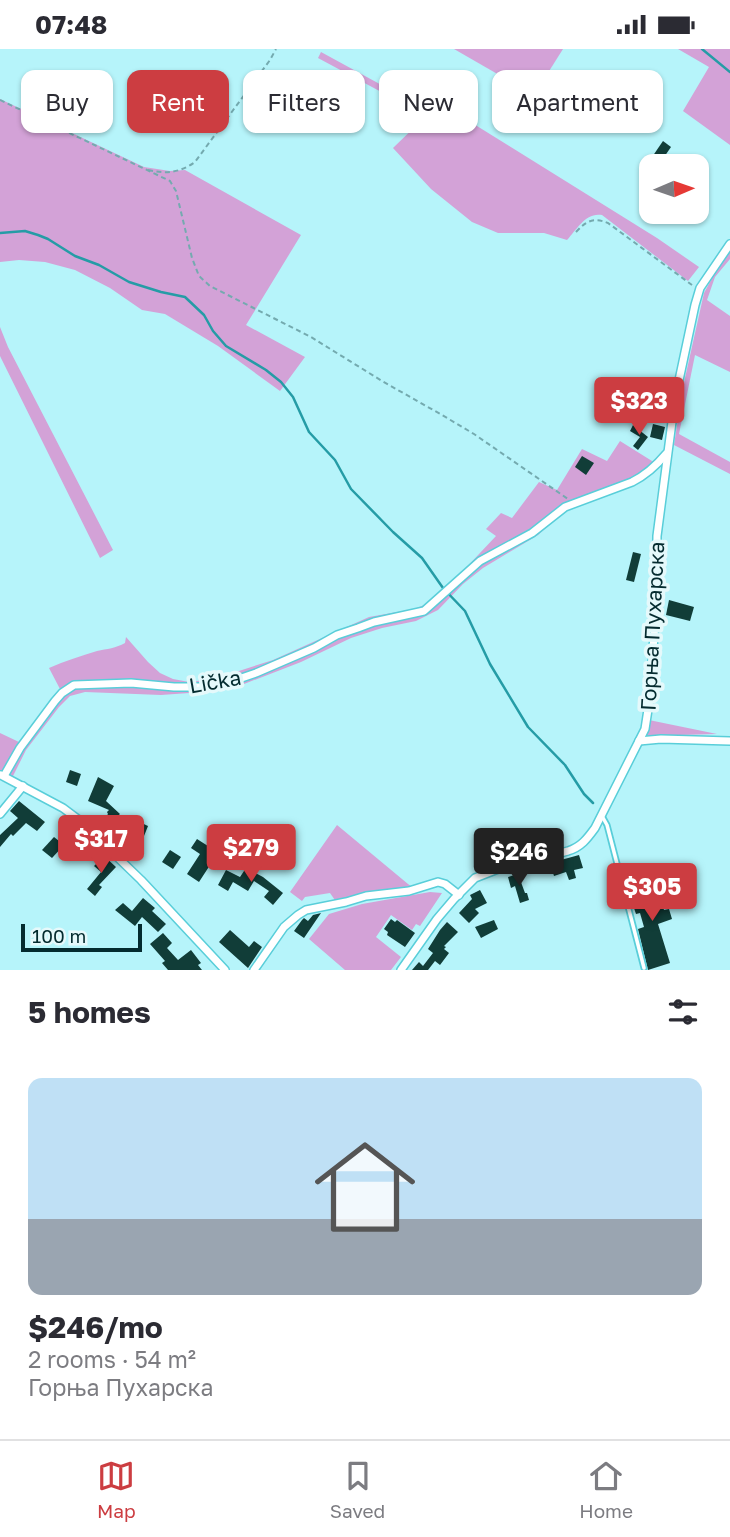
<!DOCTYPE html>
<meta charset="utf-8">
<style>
:root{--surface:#fff;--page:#f2f2f3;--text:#2b2b33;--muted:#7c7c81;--line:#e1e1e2;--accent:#cc3d41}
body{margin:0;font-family:"Golos Text",sans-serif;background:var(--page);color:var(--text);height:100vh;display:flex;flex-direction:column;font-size:26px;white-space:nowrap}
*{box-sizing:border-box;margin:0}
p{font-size:23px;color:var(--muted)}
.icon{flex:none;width:38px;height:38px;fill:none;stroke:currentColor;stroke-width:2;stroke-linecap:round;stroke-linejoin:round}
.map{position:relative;height:921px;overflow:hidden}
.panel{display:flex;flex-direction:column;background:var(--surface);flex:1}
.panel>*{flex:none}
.hud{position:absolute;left:21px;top:21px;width:690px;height:63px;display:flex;gap:14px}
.needle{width:46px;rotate:88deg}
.tools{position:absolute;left:639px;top:105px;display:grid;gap:14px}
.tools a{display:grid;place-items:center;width:70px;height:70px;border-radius:14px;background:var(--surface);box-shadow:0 2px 5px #0004;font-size:35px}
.scale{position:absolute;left:21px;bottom:18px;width:121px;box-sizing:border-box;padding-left:7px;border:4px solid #042b2f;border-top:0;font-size:19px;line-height:24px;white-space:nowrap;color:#042b2f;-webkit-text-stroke:5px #e5f9fb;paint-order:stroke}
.price{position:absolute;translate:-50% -60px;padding:0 16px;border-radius:7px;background:var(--accent);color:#fff;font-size:23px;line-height:46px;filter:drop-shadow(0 2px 4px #0008)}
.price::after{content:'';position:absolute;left:50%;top:42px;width:21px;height:16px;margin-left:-10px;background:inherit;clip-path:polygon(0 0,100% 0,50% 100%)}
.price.active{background:#222;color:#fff}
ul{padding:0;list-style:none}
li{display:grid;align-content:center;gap:14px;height:371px;padding:0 28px}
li+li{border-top:2px solid var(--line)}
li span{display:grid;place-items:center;height:217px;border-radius:14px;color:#555}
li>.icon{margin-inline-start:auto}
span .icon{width:126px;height:126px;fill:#fffc;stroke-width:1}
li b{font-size:30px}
h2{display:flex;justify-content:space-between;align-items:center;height:84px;padding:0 28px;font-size:30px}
.tag{padding:0 24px;border-radius:14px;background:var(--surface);box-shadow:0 2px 5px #0004;font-size:24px;line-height:63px}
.tag.active{background:var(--accent);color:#fff}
.status{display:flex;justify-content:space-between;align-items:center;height:49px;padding:0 35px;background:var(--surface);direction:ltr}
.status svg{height:19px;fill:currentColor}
.dock{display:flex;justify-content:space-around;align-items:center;height:98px;border-top:2px solid var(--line);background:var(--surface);font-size:19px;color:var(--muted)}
.dock a{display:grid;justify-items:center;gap:4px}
.dock .active{color:var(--accent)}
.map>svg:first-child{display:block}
</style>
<div class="status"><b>07:48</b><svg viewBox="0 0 49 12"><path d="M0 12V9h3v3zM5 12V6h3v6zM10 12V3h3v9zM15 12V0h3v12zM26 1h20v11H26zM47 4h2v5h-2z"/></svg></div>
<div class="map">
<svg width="730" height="921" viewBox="0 0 730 921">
<rect width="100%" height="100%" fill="#b6f4fa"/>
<g fill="#d3a2d7">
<path d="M454 0H563L534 46Z"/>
<path d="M678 0H730V96L683 62 709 18Z"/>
<path d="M321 3 420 57 427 46 657 189 699 218 688 232 602 166C586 163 577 180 567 191L544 184H498L472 173 431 140 393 99 426 67 318 9Z"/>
<path d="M0 50 144 118 170 122 185 121 301 186 246 276 305 308 280 342 218 297 165 265 142 261 110 239 75 221 45 213 19 211 0 213Z"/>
<path d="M730 202V210L715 228 707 251 730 267V323L695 306 679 385 730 413V425L674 396 683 338 704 244 716 222Z"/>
<path d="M0 278 8 298 113 501 100 509 0 307Z"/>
<path d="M650 338 671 347 667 374 642 360 649 344Z"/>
<path d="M620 392 660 417 642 432 625 436 564 462 538 486 483 519 463 535 438 561 416 572 382 579 351 589 301 613 244 635 217 642 161 646 85 643 70 647 59 658 26 701 10 733 0 729V684L19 693 60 640 49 619C65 612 81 607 97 602 107 600 116 599 125 594L126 588 148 613 160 624 173 630 189 633 214 630 273 611 369 568 414 560 427 555 446 540 496 487 486 480 501 464 512 469 539 433 557 441 582 400 607 412Z"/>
<path d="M644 670 717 685 644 687Z"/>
<path d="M337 776 408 835 412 838 403 841 375 842 337 854 330 844 305 848 302 852 290 843Z"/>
<path d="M430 843 442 844 420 877 416 875 412 881 391 866 376 888 401 908 391 921H345L309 890 329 865 362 855Z"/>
</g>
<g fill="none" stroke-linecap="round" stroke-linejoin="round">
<g stroke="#259ca6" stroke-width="2.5">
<path d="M702 0 730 23"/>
<path d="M0 184 25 182 38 186 48 190 75 207 99 216 129 233 161 243 185 248 204 266 213 282 226 297 266 321 281 333 293 348 309 383 335 411 351 440 393 483 422 509 443 539 465 562 490 615 528 678 565 716 584 745 593 754"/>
</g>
</g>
<g fill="#113d38">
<path d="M663 92 671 98 658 117 650 111Z"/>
<path d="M653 375 665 378 662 391 650 388Z"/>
<path d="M633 376 648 388 638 401 633 397 640 388 630 382Z"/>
<path d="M582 407 594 414 586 426 575 418Z"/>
<path d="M633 503 641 505 634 533 626 531Z"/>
<path d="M669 551 694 558 690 572 666 566Z"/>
<path d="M70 721 81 725 77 737 66 733Z"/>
<path d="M98 728 114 737 106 752 120 765 112 772 116 775 110 783 100 776 108 765 107 763 109 761 88 752Z"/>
<path d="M19 752 45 773 37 782 26 774 13 787 11 785 0 798V786L18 769 10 762Z"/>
<path d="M135 771 148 777 140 797 134 806 123 801Z"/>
<path d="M54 788 64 796 52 809 42 801Z"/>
<path d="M197 790 222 806 225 799 232 803 225 819 212 813 199 833 187 825 200 805 191 799Z"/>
<path d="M170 801 181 808 173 820 162 813Z"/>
<path d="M579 806 583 819 574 821 576 829 569 831 566 823 554 827 550 814Z"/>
<path d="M104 807 116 818 99 836 102 838 95 847 87 840 101 823 94 817Z"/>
<path d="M631 817 636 835 627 837 623 819Z"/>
<path d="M246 819 263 828 283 844 273 856 264 848 269 842 254 832 248 842 233 833 228 842 218 836 226 821 240 828Z"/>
<path d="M518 825 525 844H527L529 851 520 854 515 837 511 839 508 828Z"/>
<path d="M653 826 664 861 669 860 672 870 658 875 670 914 648 921 638 880 644 878 640 864 636 865 632 853 641 850 636 831Z"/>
<path d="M480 841 487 854 475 860 479 864 469 874 459 864 472 850 470 846Z"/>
<path d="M143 849 155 859 152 862 166 875 158 883 142 868 135 877 115 861 123 854 132 862Z"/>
<path d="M321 864 304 889 294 882 302 871 304 869 308 872 313 866Z"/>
<path d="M391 870 395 873 397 871 415 884 405 898 387 886 388 883 384 880Z"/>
<path d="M494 871 498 880 481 889 475 878Z"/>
<path d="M447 873 458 883 444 897 446 898 444 900 449 904 440 916 435 912 428 921H412L419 913 423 917 433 904 428 900 440 881Z"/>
<path d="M230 881 249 898 254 892 262 898 248 919 219 893Z"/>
<path d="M163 884 172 894 167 899 178 911 191 901 201 914 198 916 202 921H168L162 914 165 912 150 895Z"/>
</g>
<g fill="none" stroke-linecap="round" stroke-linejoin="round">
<defs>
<path id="service" d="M602 767 607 776 644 919"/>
<g id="minor">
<path d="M639 692 661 690 730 692"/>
<path d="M1 726 63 759 79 771 141 831 225 921"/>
<path d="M4 727 20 699 55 652 62 644 74 636 131 634 174 638H208L227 634 256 624 314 599 337 586 358 579 374 573 424 562 480 512 532 484 565 458 632 433C646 426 656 417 666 405"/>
<path d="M0 765 23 737"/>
<path d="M254 921 284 878 298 866 306 861 346 853 366 847 409 842 438 833 445 835 459 846"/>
<path d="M401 921 437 870 454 850 475 829 498 820 568 802C581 798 587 790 595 779L645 680 649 654 656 560 657 487 675 350 695 256 700 239 730 195"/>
</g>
</defs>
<use href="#service" stroke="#59ced9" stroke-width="7"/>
<use href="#minor" stroke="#59ced9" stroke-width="10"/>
<g stroke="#74aaaf" stroke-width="2" stroke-dasharray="5 3.5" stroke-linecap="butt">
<path d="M0 51 170 132 176 142 192 209 199 227 210 237 311 288 382 332 442 366 474 385 568 450"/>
<path d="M148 121C165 125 180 124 195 113L270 11 276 0"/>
<path d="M576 183C586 172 593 168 608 174L692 236"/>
</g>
<use href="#service" stroke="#fff" stroke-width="3.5"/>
<use href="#minor" stroke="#fff" stroke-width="7"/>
</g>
<g text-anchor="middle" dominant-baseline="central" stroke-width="7" stroke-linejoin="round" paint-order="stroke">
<g font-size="21" fill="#042b2f" stroke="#e5f9fb">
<text transform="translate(652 577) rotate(-87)">Горња Пухарска</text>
<text transform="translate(215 632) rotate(-10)">Lička</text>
</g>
</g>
</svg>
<div class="tools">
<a><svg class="needle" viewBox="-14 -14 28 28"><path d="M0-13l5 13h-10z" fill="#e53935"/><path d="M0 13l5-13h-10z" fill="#7c7c81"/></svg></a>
</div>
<div class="scale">100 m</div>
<b class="price" style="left:639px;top:388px">$323</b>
<b class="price" style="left:101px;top:826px">$317</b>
<b class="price" style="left:251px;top:835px">$279</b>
<b class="price active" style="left:519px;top:839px">$246</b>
<b class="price" style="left:652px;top:874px">$305</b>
<div class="hud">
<a class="tag">Buy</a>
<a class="tag active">Rent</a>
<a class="tag">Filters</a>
<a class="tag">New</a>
<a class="tag">Apartment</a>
</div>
</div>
<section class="panel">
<h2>5 homes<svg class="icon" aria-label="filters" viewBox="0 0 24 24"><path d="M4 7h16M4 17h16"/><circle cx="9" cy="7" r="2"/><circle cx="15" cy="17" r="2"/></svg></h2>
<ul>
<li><span style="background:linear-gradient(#bfe0f5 65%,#9aa5b1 0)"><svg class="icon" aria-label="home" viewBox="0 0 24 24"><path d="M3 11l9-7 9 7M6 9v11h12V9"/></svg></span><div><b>$246/mo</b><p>2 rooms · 54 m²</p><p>Горња Пухарска</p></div></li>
</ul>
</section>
<nav class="dock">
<a class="active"><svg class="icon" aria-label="map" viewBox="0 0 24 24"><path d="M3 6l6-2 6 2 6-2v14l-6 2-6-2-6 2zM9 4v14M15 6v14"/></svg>Map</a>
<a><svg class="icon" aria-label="saved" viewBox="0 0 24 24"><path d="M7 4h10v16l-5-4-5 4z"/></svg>Saved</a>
<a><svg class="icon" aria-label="home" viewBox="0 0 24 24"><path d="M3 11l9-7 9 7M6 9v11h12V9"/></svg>Home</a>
</nav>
